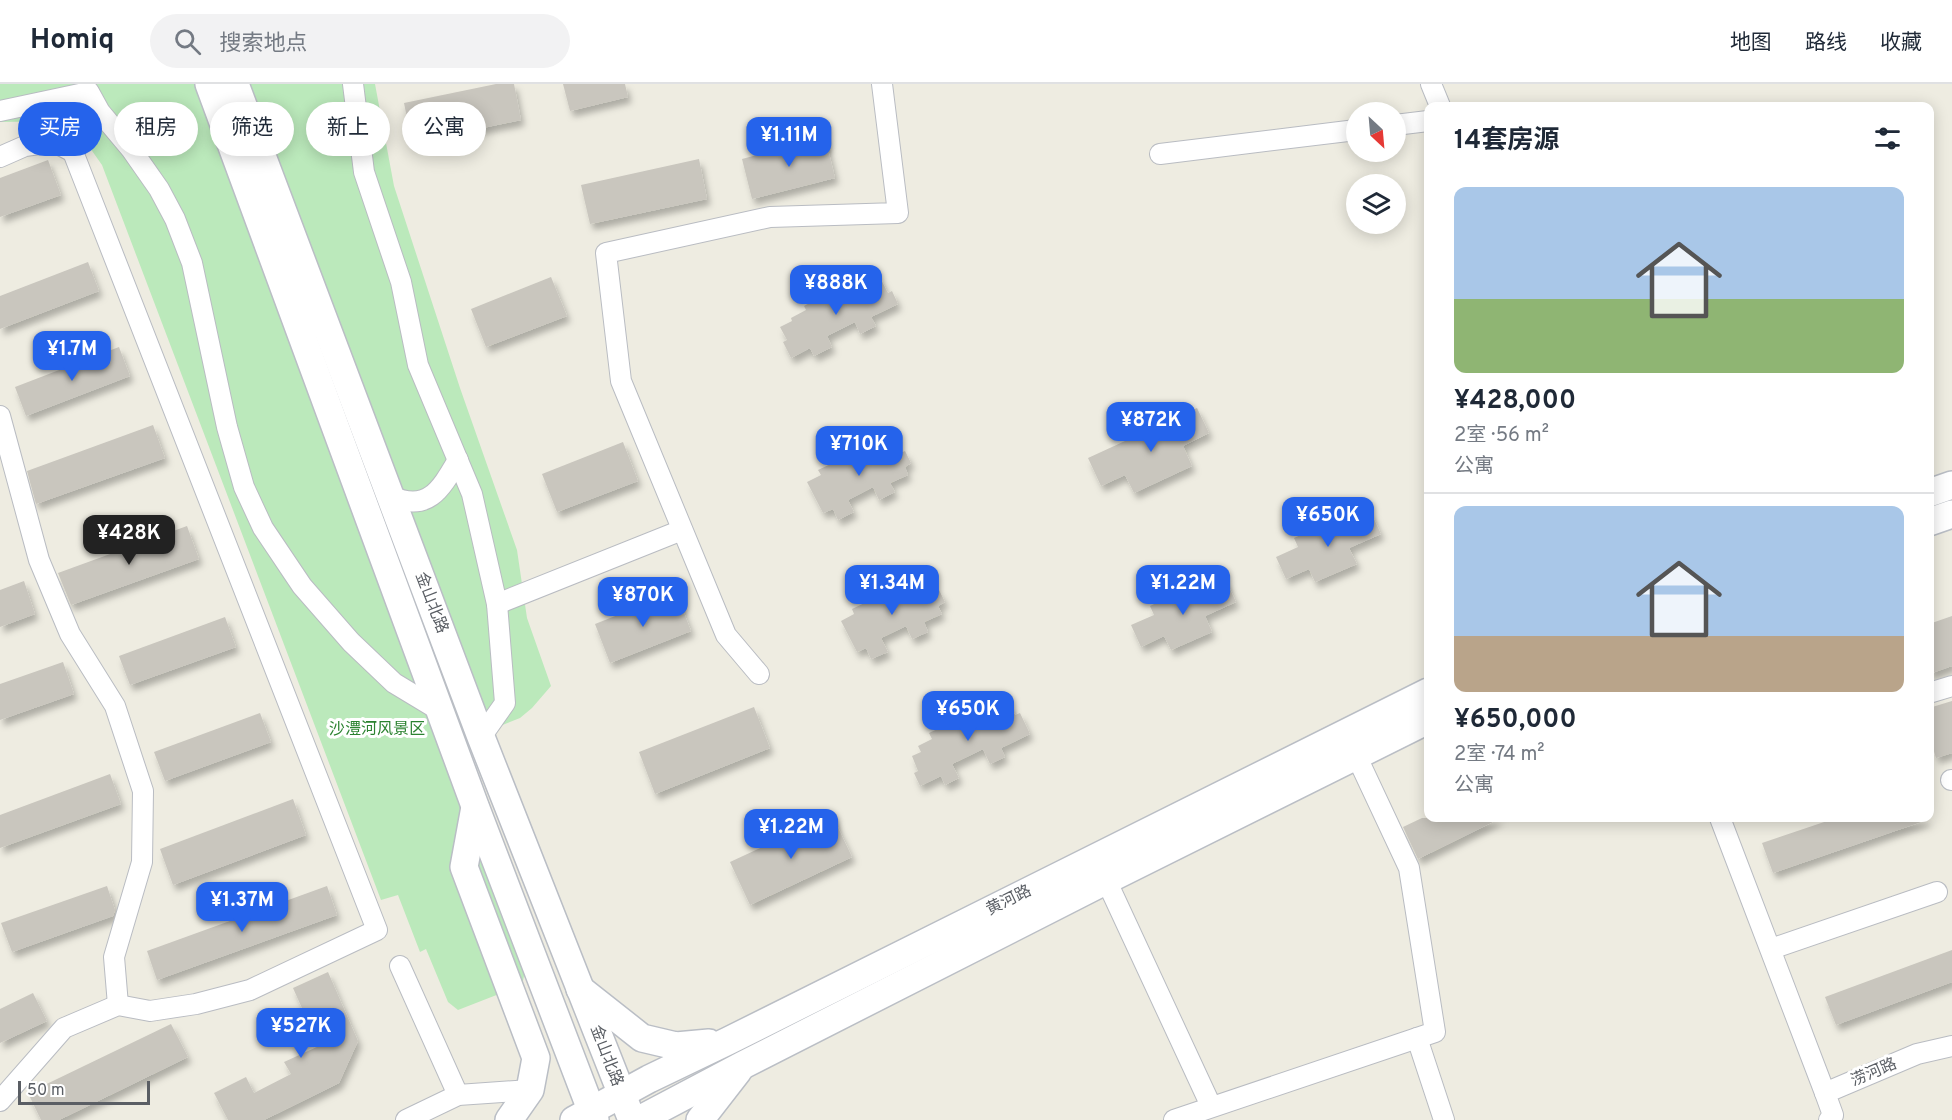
<!DOCTYPE html>
<html lang="zh">
<meta charset="utf-8">
<style>
:root{--surface:#fff;--page:#f2f2f3;--text:#1f2937;--muted:#747a83;--line:#e0e1e3;--accent:#2563eb}
body{margin:0;font-family:Overpass,"Noto Sans SC",sans-serif;background:var(--page);color:var(--text);height:100vh;display:flex;flex-direction:column;font-size:22px;white-space:nowrap}
*{box-sizing:border-box;margin:0}
p{font-size:20px;color:var(--muted)}
.icon{flex:none;width:33px;height:33px;fill:none;stroke:currentColor;stroke-width:2;stroke-linecap:round;stroke-linejoin:round}
.map{position:relative;flex:1;overflow:hidden}
.drawer{position:absolute;left:1424px;top:18px;width:510px;height:720px;display:flex;flex-direction:column;background:var(--surface);border-radius:12px;box-shadow:0 3px 15px #0003}
.drawer>*{flex:none}
.top-card{position:absolute;left:18px;top:18px;width:570px;height:54px;display:flex;gap:12px}
.needle{width:39px;rotate:154deg}
.fabs{position:absolute;left:1346px;top:18px;display:grid;gap:12px}
.fabs a{display:grid;place-items:center;width:60px;height:60px;border-radius:50%;background:var(--surface);box-shadow:0 3px 15px #0003;font-size:30px}
.scale{position:absolute;left:18px;bottom:15px;width:132px;box-sizing:border-box;padding-left:6px;border:3px solid #5a5e64;border-top:0;font-size:16px;line-height:21px;white-space:nowrap;color:#5a5e64;-webkit-text-stroke:4px #fff;paint-order:stroke}
.price{position:absolute;translate:-50% -51px;padding:0 14px;border-radius:12px;background:var(--accent);color:#fff;font-size:20px;line-height:39px;filter:drop-shadow(0 2px 3px #0008)}
.price::after{content:'';position:absolute;left:50%;top:36px;width:18px;height:14px;margin-left:-9px;background:inherit;clip-path:polygon(0 0,100% 0,50% 100%)}
.price.on{background:#222;color:#fff}
ul{padding:0;list-style:none}
li{display:grid;align-content:center;gap:12px;height:318px;padding:0 30px}
li+li{border-top:2px solid var(--line)}
li span{display:grid;place-items:center;height:186px;border-radius:12px;color:#555}
li>.icon{margin-inline-start:auto}
span .icon{width:108px;height:108px;fill:#fffc;stroke-width:1}
li b{font-size:26px}
h2{display:flex;justify-content:space-between;align-items:center;height:72px;padding:0 30px;font-size:26px}
.pill{padding:0 21px;border-radius:27px;background:var(--surface);box-shadow:0 3px 15px #0003;font-size:21px;line-height:54px}
.pill.on{background:var(--accent);color:#fff}
header{display:flex;align-items:center;gap:36px;box-sizing:border-box;height:84px;padding:0 30px;background:var(--surface);border-bottom:2px solid var(--line)}
header strong{font-size:28px}
nav{display:flex;gap:33px;margin-inline-start:auto;font-size:21px}
.search{width:420px;height:54px;background:var(--page);display:flex;align-items:center;gap:15px;box-sizing:border-box;padding:0 21px;border-radius:33px;color:var(--muted);font-size:22px}
.map>svg:first-child{display:block}
</style>
<header>
<strong>Homiq</strong>
<div class="search"><svg class="icon" aria-label="search" viewBox="0 0 24 24"><circle cx="10" cy="10" r="6"/><path d="M15 15l6 6"/></svg>搜索地点</div>
<nav><a>地图</a><a>路线</a><a>收藏</a></nav>
</header>
<div class="map">
<svg width="1952" height="1036" viewBox="0 0 1952 1036">
<defs>
<filter id="shadow"><feDropShadow dx="3.5" dy="6" stdDeviation="3" flood-color="#0004"/></filter>
</defs>
<rect width="100%" height="100%" fill="#eeece1"/>
<path fill="#bbe9bb" d="M0 0H375L394 102 460 304 517 466 527 534 551 602 532 624 520 634 445 664 526 883 522 901 458 926 448 918 426 865 420 868 398 811 381 816 102 81 71 37 0 38Z"/>
<g fill="#c9c6be" filter="url(#shadow)">
<path d="M496 0H514L521 36 412 59 404 19Z"/>
<path d="M563 0H625L628 13 570 27Z"/>
<path d="M825 53 835 94 752 115 742 75Z"/>
<path d="M699 75 707 115 590 140 581 101Z"/>
<path d="M48 76 61 111 0 133V94Z"/>
<path d="M88 178 99 207 0 245V212Z"/>
<path d="M551 193 567 232 486 263 471 225Z"/>
<path d="M880 194 888 209 892 207 898 220 871 233 876 242 860 250 855 238 827 252 832 263 814 272 810 264 791 274 783 258 787 256 780 243 792 237 791 234 806 226 804 222 849 198 852 204 870 195 872 198Z"/>
<path d="M119 263 130 292 26 332 15 303Z"/>
<path d="M1197 324 1209 349 1183 362 1192 382 1134 409 1125 391 1101 402 1088 374Z"/>
<path d="M153 341 165 374 36 420 27 387Z"/>
<path d="M892 356 898 370 905 367 911 379 905 383 908 391 890 399 895 408 879 416 873 403 848 416 854 428 838 436 833 425 823 429 807 398 821 391 818 386 873 360 875 364Z"/>
<path d="M623 358 638 397 557 428 542 390Z"/>
<path d="M1371 429 1381 450 1349 464 1357 480 1315 498 1309 485 1286 495 1276 473 1298 463 1294 454 1343 432 1347 440Z"/>
<path d="M187 442 199 475 71 521 58 489Z"/>
<path d="M925 496 931 509 939 506 945 518 938 522 942 530 924 538 928 548 912 555 906 542 881 554 888 568 871 575 866 564 857 568 841 537 854 530 852 525 906 499 908 503Z"/>
<path d="M24 497 35 530 0 543V506Z"/>
<path d="M1226 497 1236 518 1205 532 1212 548 1171 566 1164 552 1141 563 1131 541 1154 531 1150 522 1198 499 1202 508Z"/>
<path d="M676 508 691 547 610 579 595 540Z"/>
<path d="M1952 532V582L1929 590V540Z"/>
<path d="M225 533 236 563 130 601 119 572Z"/>
<path d="M63 578 74 610 0 636V600Z"/>
<path d="M1952 617V669L1936 674 1929 651V624Z"/>
<path d="M999 621 1001 625 1010 621 1015 631 1020 629 1030 650 1001 664 1005 673 990 680 983 665 952 680 959 694 945 701 941 692 920 702 914 689 918 687 912 672 921 668 918 662 932 655 929 649 978 626 980 630Z"/>
<path d="M754 623 770 664 655 710 639 668Z"/>
<path d="M260 629 271 658 165 697 154 668Z"/>
<path d="M110 690 121 720 0 764V731Z"/>
<path d="M293 715 306 751 173 801 160 765Z"/>
<path d="M832 731 852 773 750 821 730 778Z"/>
<path d="M1422 734H1501L1418 775 1403 743Z"/>
<path d="M1836 734H1927V736L1773 789 1762 759Z"/>
<path d="M107 802 115 826 113 832 12 868 1 839Z"/>
<path d="M327 802 337 831 157 896 147 867Z"/>
<path d="M1952 866V898L1836 941 1825 913Z"/>
<path d="M328 888 358 957 339 999 264 1036H228L214 1009 246 993 254 1009 291 990 284 978 319 962 293 904Z"/>
<path d="M33 909 47 937 0 959V925Z"/>
<path d="M171 940 188 973 59 1036H41L28 1009Z"/>
</g>
<g fill="none" stroke-linecap="round" stroke-linejoin="round">
<defs>
<g id="minor">
<path d="M353 0 364 88 401 198 418 281 472 410 497 520 505 619 481 653"/>
<path d="M1431 0 1440 22"/>
<path d="M0 27 89 8 100 28 131 65 159 105 175 135 192 179 227 343 244 403 263 444 302 502 351 558 394 599 442 628"/>
<path d="M1395 41 1428 37"/>
<path d="M1160 70 1356 46"/>
<path d="M0 73 25 62 54 58 73 68 377 846 250 906 196 920 150 927 118 921 64 944 0 1017"/>
<path d="M0 332 39 476 70 550 115 622 143 707 142 778 114 873 118 921"/>
<path d="M391 412C428 429 441 405 458 376"/>
<path d="M497 520 682 446"/>
<path d="M759 590 726 551 621 297 606 169 770 133 898 129 882 0"/>
<path d="M1929 609 1952 602"/>
<path d="M1951 696H1952"/>
<path d="M1720 734 1825 1009"/>
<path d="M1101 785 1211 1022"/>
<path d="M1771 865 1937 808"/>
<path d="M400 882 458 1011"/>
<path d="M1417 954 1444 1036"/>
<path d="M406 1036 458 1011 530 1006"/>
<path d="M1174 1036 1435 948 1409 784 1356 671"/>
<path d="M1829 1036 1833 1031 1825 1009 1917 970 1952 962"/>
</g>
<g id="secondary">
<path d="M209 0 475 722 595 1036"/>
<path d="M235 0 481 653 632 1036"/>
<path d="M1929 409 1952 401"/>
<path d="M1929 438 1952 430"/>
<path d="M475 723 464 783 536 974 530 1006 509 1036"/>
<path d="M580 905 642 954 676 962 709 959"/>
<path d="M574 1036 649 995 728 957 1428 608"/>
<path d="M639 1036 743 981 1107 796 1428 636"/>
<path d="M700 1036 738 987"/>
</g>
</defs>
<use href="#minor" stroke="#b9bcc2" stroke-width="22"/>
<use href="#secondary" stroke="#babec5" stroke-width="30"/>
<use href="#minor" stroke="#fff" stroke-width="20"/>
<use href="#secondary" stroke="#fff" stroke-width="27"/>
</g>
<g text-anchor="middle" dominant-baseline="central" stroke-width="6" stroke-linejoin="round" paint-order="stroke">
<g font-size="16" fill="#5a5e64" stroke="#fff">
<text transform="translate(431 519) rotate(69)">金山北路</text>
<text transform="translate(1009 817) rotate(-26)">黄河路</text>
<text transform="translate(606 972) rotate(69)">金山北路</text>
<text transform="translate(1874 989) rotate(-23)">涝河路</text>
</g>
<g font-size="16" fill="#2b8230" stroke="#fff">
<text x="377" y="646">沙澧河风景区</text>
</g>
</g>
</svg>
<div class="fabs">
<a><svg class="needle" viewBox="-14 -14 28 28"><path d="M0-13l5 13h-10z" fill="#e53935"/><path d="M0 13l5-13h-10z" fill="#747a83"/></svg></a>
<a><svg class="icon" aria-label="layers" viewBox="0 0 24 24"><path d="M12 4l9 5-9 5-9-5zM3 14l9 5 9-5"/></svg></a>
</div>
<div class="scale">50 m</div>
<b class="price" style="left:789px;top:84px">¥1.11M</b>
<b class="price" style="left:836px;top:232px">¥888K</b>
<b class="price" style="left:72px;top:298px">¥1.7M</b>
<b class="price" style="left:1151px;top:369px">¥872K</b>
<b class="price" style="left:859px;top:393px">¥710K</b>
<b class="price" style="left:1328px;top:464px">¥650K</b>
<b class="price on" style="left:129px;top:482px">¥428K</b>
<b class="price" style="left:892px;top:532px">¥1.34M</b>
<b class="price" style="left:1183px;top:532px">¥1.22M</b>
<b class="price" style="left:643px;top:544px">¥870K</b>
<b class="price" style="left:968px;top:658px">¥650K</b>
<b class="price" style="left:791px;top:776px">¥1.22M</b>
<b class="price" style="left:242px;top:849px">¥1.37M</b>
<b class="price" style="left:301px;top:975px">¥527K</b>
<div class="top-card">
<a class="pill on">买房</a>
<a class="pill">租房</a>
<a class="pill">筛选</a>
<a class="pill">新上</a>
<a class="pill">公寓</a>
</div>
<section class="drawer">
<h2>14套房源<svg class="icon" aria-label="filters" viewBox="0 0 24 24"><path d="M4 7h16M4 17h16"/><circle cx="9" cy="7" r="2"/><circle cx="15" cy="17" r="2"/></svg></h2>
<ul>
<li><span style="background:linear-gradient(#a9c7e8 60%,#8fb573 0)"><svg class="icon" aria-label="home" viewBox="0 0 24 24"><path d="M3 11l9-7 9 7M6 9v11h12V9"/></svg></span><div><b>¥428,000</b><p>2室 · 56 m²</p><p>公寓</p></div></li>
<li><span style="background:linear-gradient(#a9c7e8 70%,#b9a48a 0)"><svg class="icon" aria-label="home" viewBox="0 0 24 24"><path d="M3 11l9-7 9 7M6 9v11h12V9"/></svg></span><div><b>¥650,000</b><p>2室 · 74 m²</p><p>公寓</p></div></li>
</ul>
</section>
</div>
